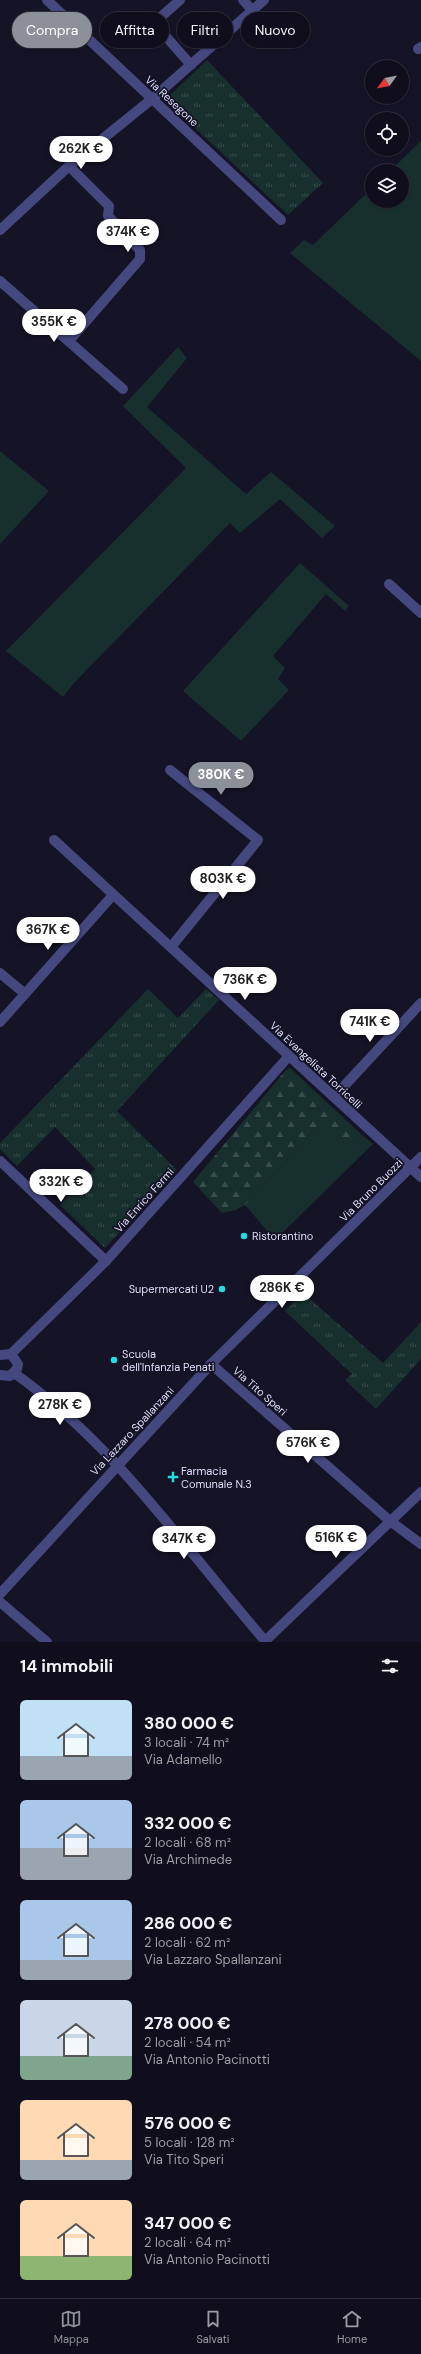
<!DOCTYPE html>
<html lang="it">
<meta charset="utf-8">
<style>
:root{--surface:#100e1c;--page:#1e1c29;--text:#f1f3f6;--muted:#9c9ca3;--line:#302e3b;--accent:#8c9099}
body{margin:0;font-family:"DM Sans",sans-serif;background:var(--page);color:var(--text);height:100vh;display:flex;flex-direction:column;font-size:15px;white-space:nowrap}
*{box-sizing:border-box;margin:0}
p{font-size:13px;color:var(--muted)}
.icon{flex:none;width:22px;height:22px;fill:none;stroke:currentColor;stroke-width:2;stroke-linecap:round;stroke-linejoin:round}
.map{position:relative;height:1642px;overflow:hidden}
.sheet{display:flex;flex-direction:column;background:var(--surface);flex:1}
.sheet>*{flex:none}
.hud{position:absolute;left:12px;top:12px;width:397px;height:36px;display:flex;gap:8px}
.needle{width:26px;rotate:237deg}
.buttons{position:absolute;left:365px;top:60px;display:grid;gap:8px}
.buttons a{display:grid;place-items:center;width:44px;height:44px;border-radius:50%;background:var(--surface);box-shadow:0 1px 3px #0004,0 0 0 1px var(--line);font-size:20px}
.price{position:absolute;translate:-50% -34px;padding:0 9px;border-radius:14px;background:#fff;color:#222;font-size:13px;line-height:26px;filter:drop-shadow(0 1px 2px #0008)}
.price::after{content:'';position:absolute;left:50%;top:24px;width:12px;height:9px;margin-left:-6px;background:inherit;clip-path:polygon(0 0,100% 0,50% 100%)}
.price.selected{background:var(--accent);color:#fff}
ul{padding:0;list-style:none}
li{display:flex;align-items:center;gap:12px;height:100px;padding:0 20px}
li span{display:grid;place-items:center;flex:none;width:112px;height:80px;border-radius:6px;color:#555}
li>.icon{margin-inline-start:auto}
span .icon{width:48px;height:48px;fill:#fffc;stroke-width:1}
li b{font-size:17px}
h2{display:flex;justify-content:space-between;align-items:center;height:48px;padding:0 20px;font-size:17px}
.chip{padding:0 14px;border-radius:18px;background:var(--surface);box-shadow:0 1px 3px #0004,0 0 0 1px var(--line);font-size:14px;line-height:36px}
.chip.selected{background:var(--accent);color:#fff}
.tab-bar{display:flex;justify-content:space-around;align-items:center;height:56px;border-top:1px solid var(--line);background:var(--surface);font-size:11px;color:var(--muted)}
.tab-bar a{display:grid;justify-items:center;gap:2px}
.tab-bar .selected{color:var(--accent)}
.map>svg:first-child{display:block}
</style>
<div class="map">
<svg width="421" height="1642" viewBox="0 0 421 1642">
<defs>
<pattern id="forest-firs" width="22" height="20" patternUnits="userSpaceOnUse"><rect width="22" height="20" fill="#17302d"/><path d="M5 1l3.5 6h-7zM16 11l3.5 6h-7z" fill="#384e4c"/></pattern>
<pattern id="park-tufts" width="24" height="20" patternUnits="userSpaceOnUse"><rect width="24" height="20" fill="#17302d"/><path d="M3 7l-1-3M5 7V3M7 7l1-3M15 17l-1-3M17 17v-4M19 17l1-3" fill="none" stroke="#384e4c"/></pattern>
</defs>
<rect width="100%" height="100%" fill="#151326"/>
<g fill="#17302d">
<path d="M421 141V361L290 253 304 240 313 245 372 188V201H402V171H390Z"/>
<path d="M178 347 187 358 147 407 246 494 271 472 335 526 322 538 280 499 240 533 230 523 74 683 63 697 6 651 186 468 123 406Z"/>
<path d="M0 451 49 491 0 544Z"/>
<path d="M300 563 349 606 345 611 326 594 273 656 285 668 278 679 289 690 241 741 183 691Z"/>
<path d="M315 1130 329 1132 346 1144 359 1140 362 1135 373 1144 275 1240 245 1205Z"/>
</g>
<path fill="url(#forest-firs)" d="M290 1068 362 1135 359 1140 346 1144 328 1132 315 1130 245 1205 236 1210 222 1213 193 1182 285 1071Z"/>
<g fill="url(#park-tufts)">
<path d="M207 60 323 183 288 215 165 100Z"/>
<path d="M148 989 178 1018 206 989 219 1000 117 1111 177 1170 105 1248 60 1205 95 1169 55 1127 17 1166 0 1149V1143Z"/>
<path d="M303 1293 383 1363 421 1322V1359L376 1409 345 1380 352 1374 285 1311Z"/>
</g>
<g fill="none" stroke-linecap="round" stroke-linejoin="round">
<g stroke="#45477f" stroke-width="10">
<path d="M47 0 281 220"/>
<path d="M180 0 154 23 191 65"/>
<path d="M243 0 252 10"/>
<path d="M418 49 421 47"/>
<path d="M0 230 69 166 152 99 264 0"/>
<path d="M0 281 123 389"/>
<path d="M69 341 140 259V250L108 216 109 206 69 166"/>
<path d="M389 584 421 613"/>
<path d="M170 770 258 840 171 947"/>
<path d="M54 840 421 1177"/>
<path d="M0 973 24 993"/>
<path d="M0 1022 113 895"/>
<path d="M334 1097 421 1003"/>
<path d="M0 1161 106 1261"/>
<path d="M11 1354 106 1261 289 1056"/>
<path d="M0 1355 11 1354 18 1364 17 1369 10 1376 0 1375"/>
<path d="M211 1364 390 1521 421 1544"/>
<path d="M14 1373C116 1445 186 1550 266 1642"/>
<path d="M0 1594 211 1364 421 1157"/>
<path d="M0 1602 47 1642"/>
<path d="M265 1641 421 1492"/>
</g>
</g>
<g fill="#22dee1" stroke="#151326" stroke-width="1.5">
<circle cx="244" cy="1236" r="4"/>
<circle cx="222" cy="1289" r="4"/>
<circle cx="114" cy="1360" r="4"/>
<path d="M171 1471h4v4h4v4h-4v4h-4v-4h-4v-4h4z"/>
</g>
<g text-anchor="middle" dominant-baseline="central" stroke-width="3.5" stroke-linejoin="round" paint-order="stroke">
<g font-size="11" fill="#deddfa" stroke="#151326">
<text transform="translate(172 101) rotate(43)">Via Resegone</text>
<text transform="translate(316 1065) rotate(43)">Via Evangelista Torricelli</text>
<text transform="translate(371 1190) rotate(-45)">Via Bruno Buozzi</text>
<text transform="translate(144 1200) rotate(-48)">Via Enrico Fermi</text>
<text transform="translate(260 1391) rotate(41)">Via Tito Speri</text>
<text transform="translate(132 1431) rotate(-47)">Via Lazzaro Spallanzani</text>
</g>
<g font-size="11" fill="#deddfa" stroke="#151326" text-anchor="start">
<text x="252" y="1236">Ristorantino</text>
<text x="214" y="1289" text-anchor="end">Supermercati U2</text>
<text x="122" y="1354">Scuola<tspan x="122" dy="13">dell'Infanzia Penati</tspan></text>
<text x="181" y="1471">Farmacia<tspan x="181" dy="13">Comunale N.3</tspan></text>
</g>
</g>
</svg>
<div class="buttons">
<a><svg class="needle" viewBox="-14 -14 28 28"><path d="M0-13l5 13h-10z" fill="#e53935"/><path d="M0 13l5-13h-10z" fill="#9c9ca3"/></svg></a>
<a><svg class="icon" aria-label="locate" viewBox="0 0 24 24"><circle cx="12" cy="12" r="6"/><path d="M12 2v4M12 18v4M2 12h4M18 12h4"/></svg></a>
<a><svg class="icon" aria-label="layers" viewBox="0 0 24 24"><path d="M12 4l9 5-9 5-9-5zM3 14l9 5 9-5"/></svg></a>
</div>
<b class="price" style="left:81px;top:170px">262K €</b>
<b class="price" style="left:128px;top:253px">374K €</b>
<b class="price" style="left:54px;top:343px">355K €</b>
<b class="price selected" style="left:221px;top:796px">380K €</b>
<b class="price" style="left:223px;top:900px">803K €</b>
<b class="price" style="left:48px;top:951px">367K €</b>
<b class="price" style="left:245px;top:1001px">736K €</b>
<b class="price" style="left:370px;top:1043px">741K €</b>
<b class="price" style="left:61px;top:1203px">332K €</b>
<b class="price" style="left:282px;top:1309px">286K €</b>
<b class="price" style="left:60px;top:1426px">278K €</b>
<b class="price" style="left:308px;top:1464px">576K €</b>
<b class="price" style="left:336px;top:1559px">516K €</b>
<b class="price" style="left:184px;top:1560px">347K €</b>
<div class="hud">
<a class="chip selected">Compra</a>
<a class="chip">Affitta</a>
<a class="chip">Filtri</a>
<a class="chip">Nuovo</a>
</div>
</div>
<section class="sheet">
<h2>14 immobili<svg class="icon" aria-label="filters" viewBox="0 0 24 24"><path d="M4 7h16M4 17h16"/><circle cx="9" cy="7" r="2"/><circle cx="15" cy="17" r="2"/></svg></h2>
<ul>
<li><span style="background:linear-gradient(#bfe0f5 70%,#9aa5b1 0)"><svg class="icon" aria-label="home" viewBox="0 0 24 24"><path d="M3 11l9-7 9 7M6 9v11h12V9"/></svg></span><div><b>380 000 €</b><p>3 locali · 74 m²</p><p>Via Adamello</p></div></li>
<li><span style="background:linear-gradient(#a9c7e8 60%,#9aa5b1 0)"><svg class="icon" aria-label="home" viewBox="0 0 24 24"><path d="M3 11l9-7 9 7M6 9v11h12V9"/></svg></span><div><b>332 000 €</b><p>2 locali · 68 m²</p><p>Via Archimede</p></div></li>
<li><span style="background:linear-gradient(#a9c7e8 75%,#9aa5b1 0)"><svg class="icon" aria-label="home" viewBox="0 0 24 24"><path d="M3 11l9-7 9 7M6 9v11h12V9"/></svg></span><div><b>286 000 €</b><p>2 locali · 62 m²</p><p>Via Lazzaro Spallanzani</p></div></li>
<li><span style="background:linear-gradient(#c9d6e8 70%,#7fa58c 0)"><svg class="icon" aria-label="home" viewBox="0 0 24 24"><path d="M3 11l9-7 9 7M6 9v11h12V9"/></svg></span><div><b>278 000 €</b><p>2 locali · 54 m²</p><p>Via Antonio Pacinotti</p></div></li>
<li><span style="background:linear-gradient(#ffd9b3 75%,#9aa5b1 0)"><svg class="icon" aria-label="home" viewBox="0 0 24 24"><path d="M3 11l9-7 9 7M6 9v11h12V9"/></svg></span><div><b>576 000 €</b><p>5 locali · 128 m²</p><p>Via Tito Speri</p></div></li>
<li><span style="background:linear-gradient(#ffd9b3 70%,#8fb573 0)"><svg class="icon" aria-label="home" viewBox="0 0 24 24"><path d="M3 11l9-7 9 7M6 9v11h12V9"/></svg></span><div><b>347 000 €</b><p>2 locali · 64 m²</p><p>Via Antonio Pacinotti</p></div></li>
</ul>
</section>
<nav class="tab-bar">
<a class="selected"><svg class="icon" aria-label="map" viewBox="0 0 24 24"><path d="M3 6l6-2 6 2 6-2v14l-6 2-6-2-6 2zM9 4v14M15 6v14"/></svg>Mappa</a>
<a><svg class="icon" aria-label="saved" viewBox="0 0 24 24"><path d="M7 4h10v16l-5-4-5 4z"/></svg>Salvati</a>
<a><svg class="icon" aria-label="home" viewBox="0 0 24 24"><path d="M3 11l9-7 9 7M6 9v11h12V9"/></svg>Home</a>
</nav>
